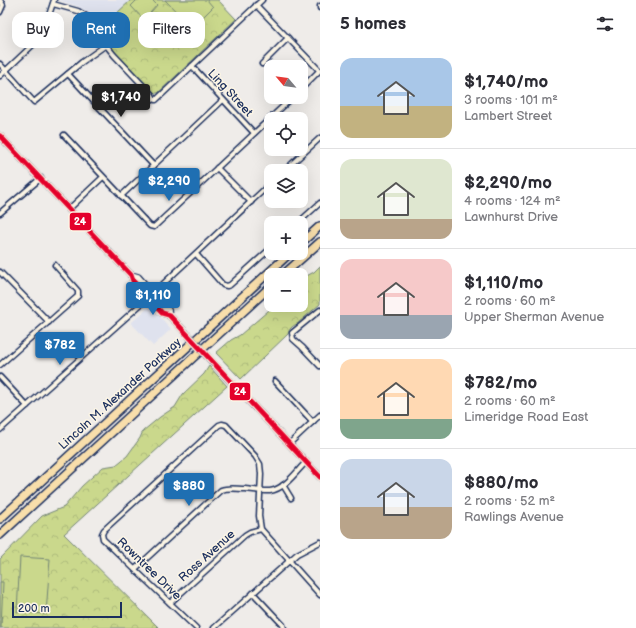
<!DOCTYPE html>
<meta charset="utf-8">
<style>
:root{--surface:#fff;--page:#f7f7f7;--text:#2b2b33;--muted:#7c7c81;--line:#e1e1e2;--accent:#1f6fb2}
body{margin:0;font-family:"Balsamiq Sans",sans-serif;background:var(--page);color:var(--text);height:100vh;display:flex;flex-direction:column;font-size:15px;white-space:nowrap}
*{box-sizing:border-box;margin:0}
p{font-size:13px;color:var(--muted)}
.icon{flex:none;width:22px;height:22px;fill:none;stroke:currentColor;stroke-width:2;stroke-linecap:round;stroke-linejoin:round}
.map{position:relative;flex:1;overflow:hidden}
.details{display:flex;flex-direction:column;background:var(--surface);width:316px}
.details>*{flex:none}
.guide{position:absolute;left:12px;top:12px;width:248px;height:36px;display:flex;gap:8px}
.needle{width:26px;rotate:299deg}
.controls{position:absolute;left:264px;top:60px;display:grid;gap:8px}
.controls a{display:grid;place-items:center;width:44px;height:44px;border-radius:8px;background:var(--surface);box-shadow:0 4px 16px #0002;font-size:20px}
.scale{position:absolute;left:12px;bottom:10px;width:110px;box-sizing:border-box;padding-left:4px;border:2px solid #1b2f5e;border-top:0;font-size:11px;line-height:14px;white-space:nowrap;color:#1b2f5e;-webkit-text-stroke:3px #fcf5e5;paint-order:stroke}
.price{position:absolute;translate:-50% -34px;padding:0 9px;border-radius:4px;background:var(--accent);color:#fff;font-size:13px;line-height:26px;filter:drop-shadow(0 1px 2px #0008)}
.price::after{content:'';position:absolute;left:50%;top:24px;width:12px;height:9px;margin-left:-6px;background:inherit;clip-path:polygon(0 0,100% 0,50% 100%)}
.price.selected{background:#222;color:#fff}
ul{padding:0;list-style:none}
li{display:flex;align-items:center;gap:12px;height:100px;padding:0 20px}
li+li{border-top:1px solid var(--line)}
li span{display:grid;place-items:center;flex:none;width:112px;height:80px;border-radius:12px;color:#555}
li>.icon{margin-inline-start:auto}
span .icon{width:48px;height:48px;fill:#fffc;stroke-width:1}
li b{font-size:17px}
h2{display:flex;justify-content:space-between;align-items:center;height:48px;padding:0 20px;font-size:17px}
.pill{padding:0 14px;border-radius:12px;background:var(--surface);box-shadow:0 4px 16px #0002;font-size:14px;line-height:36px}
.pill.selected{background:var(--accent);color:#fff}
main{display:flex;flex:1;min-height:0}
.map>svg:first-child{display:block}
</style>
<main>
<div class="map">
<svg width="320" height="628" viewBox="0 0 320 628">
<defs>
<pattern id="park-crowns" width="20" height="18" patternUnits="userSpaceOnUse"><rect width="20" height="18" fill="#cad88c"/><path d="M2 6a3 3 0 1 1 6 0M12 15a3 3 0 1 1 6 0" fill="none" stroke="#adba7b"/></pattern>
</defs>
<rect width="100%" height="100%" fill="#efece9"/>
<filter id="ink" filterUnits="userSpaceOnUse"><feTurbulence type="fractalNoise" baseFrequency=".025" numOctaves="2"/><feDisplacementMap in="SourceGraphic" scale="8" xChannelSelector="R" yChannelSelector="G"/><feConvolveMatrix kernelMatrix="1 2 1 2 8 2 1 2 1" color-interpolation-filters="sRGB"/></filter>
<g filter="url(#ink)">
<g fill="#dfe2ee">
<path d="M58 0H131L101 28 89 13 79 7Z"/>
<path d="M148 308H152L171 329 153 346 131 323Z"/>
</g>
<g fill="url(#park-crowns)" stroke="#728475">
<path d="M131 0H218L236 19 158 93H155L113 50 101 28Z"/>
<path d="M320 266V304L297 324C292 326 289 329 288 334L241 379 216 353 231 340 240 335 275 305H301V279L314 272Z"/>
<path d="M209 366 227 386 64 534 159 628H0V559L42 516 64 507 82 486 103 467 116 465 127 456 140 438 143 431 160 417 175 407 183 394 204 374Z"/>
</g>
<g fill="#cad88c" stroke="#728475">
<path d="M137 0H152L157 5 144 20 131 6Z"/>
<path d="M165 0H207L213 7 192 28Z"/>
<path d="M20 557 50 559 46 614 17 612Z"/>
<path d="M0 582H3L1 628H0Z"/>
</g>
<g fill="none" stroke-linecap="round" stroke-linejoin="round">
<defs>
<g id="minor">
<path d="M53 4 78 11 91 19 106 45 114 55 152 95 154 99 156 100 262 0"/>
<path d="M256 5 318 69 319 71 301 89"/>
<path d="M320 6V8"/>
<path d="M0 12 3 5 0 0"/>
<path d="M0 64 34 102 82 62 106 45"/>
<path d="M262 64 288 38"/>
<path d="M192 66 254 133"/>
<path d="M68 74 154 166"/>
<path d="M0 76 37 41 45 27 54 0"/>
<path d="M64 135 150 226 154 227 293 97"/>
<path d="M217 168 251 202"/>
<path d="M284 171 320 138"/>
<path d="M121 196 223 100"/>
<path d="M69 209 103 177"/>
<path d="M0 213 41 178"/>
<path d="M298 223 320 203"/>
<path d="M196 254 223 285 227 286 230 285 271 248"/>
<path d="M0 272 49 322"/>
<path d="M320 310 292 333 293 339 302 347 320 366"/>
<path d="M0 365 78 296V291L55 265"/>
<path d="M0 377 27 406"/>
<path d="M275 381 313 422"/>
<path d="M0 430 148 298 271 183"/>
<path d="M289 444 320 415"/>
<path d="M283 485 291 498"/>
<path d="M135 569 221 490C229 487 237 489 245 489 253 490 262 491 270 491 285 489 296 472 306 462"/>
<path d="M253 593 283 625 284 628"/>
<path d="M170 603 245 535 250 532 261 529"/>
<path d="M196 628 103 539 102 534 104 530 219 425 222 424 226 425 255 456 260 464 261 474 259 516 261 529 320 595"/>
<path d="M214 628 297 554 320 542"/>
</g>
<g id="secondary">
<path d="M0 136 131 275 133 281 162 313 169 315 185 332"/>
<path d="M131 275 138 277 153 294 168 310 169 315"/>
<path d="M207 356 320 477"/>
</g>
<g id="motorway">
<path d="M301 243 320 226"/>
<path d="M283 275 320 242"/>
<path d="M0 519 290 253"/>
<path d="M0 535 271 286"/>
</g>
</defs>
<use href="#minor" stroke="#1b2f5e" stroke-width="7"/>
<use href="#secondary" stroke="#1b2f5e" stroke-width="8"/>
<use href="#motorway" stroke="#1b2f5e" stroke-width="10"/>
<use href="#minor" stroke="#fcf5e5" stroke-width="4"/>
<use href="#secondary" stroke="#fcf5e5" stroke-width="5.5"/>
<use href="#motorway" stroke="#f8deab" stroke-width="7"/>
<defs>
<path id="secondary-bridge" d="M185 332 207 356"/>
</defs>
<use href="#secondary-bridge" stroke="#1b2f5e" stroke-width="8" stroke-linecap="butt"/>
<use href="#secondary-bridge" stroke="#fcf5e5" stroke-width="5.5"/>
<defs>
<path id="bus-1" d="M0 136 131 275 133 281 162 313 169 315 320 477"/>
</defs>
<use href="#bus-1" stroke="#fcf5e5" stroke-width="8"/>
<use href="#bus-1" stroke="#e4002b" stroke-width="5"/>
</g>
</g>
<g text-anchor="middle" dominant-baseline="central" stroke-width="3" stroke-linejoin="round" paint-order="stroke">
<g font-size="12" fill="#1b2f5e" stroke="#fcf5e5">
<text transform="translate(230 93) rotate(47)">Ling Street</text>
<text transform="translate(120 394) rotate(-42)">Lincoln M. Alexander Parkway</text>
<text transform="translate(207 556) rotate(-42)">Ross Avenue</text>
<text transform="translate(149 569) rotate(44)">Rowntree Drive</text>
</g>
</g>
<g stroke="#fcf5e5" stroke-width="1.5">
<rect x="69" y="212" width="23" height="19" rx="4" fill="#e4002b"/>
<rect x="229" y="382" width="22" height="19" rx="4" fill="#e4002b"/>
</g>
<g font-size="11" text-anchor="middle" font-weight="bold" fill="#fff">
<text x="80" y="225">24</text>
<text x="240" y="395">24</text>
</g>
</svg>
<div class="controls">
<a><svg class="needle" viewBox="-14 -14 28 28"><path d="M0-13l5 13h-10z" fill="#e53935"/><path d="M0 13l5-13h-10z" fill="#7c7c81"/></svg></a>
<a><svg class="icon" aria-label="locate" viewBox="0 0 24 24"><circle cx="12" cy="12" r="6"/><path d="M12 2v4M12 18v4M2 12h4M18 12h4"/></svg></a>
<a><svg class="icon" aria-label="layers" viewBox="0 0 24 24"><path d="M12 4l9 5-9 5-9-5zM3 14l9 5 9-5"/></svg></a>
<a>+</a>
<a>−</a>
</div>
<div class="scale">200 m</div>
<b class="price selected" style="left:121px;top:118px">$1,740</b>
<b class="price" style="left:169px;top:202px">$2,290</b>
<b class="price" style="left:153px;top:316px">$1,110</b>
<b class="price" style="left:60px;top:366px">$782</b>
<b class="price" style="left:189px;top:507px">$880</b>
<div class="guide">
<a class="pill">Buy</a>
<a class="pill selected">Rent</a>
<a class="pill">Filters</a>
</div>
</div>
<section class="details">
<h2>5 homes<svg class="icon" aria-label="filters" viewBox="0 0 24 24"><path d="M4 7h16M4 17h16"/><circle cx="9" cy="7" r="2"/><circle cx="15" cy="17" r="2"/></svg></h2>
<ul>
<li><span style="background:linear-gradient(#a9c7e8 60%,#c2b280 0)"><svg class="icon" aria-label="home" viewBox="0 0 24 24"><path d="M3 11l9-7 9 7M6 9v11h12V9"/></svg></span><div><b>$1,740/mo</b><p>3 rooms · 101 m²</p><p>Lambert Street</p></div></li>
<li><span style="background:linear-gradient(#dfe7d0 75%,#b9a48a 0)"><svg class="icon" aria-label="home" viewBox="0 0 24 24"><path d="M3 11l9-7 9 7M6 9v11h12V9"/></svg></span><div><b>$2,290/mo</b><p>4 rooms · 124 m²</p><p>Lawnhurst Drive</p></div></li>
<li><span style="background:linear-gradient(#f6c9c9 70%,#9aa5b1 0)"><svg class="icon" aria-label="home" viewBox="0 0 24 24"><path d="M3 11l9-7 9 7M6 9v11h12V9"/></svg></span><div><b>$1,110/mo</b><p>2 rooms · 60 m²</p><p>Upper Sherman Avenue</p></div></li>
<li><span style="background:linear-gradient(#ffd9b3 75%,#7fa58c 0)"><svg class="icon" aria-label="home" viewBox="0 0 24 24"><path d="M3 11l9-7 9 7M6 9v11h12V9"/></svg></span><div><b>$782/mo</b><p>2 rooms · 60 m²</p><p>Limeridge Road East</p></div></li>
<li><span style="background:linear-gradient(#c9d6e8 60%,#b9a48a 0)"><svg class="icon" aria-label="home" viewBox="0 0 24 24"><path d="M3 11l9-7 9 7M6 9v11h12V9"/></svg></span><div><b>$880/mo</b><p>2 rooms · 52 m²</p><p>Rawlings Avenue</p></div></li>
</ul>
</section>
</main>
